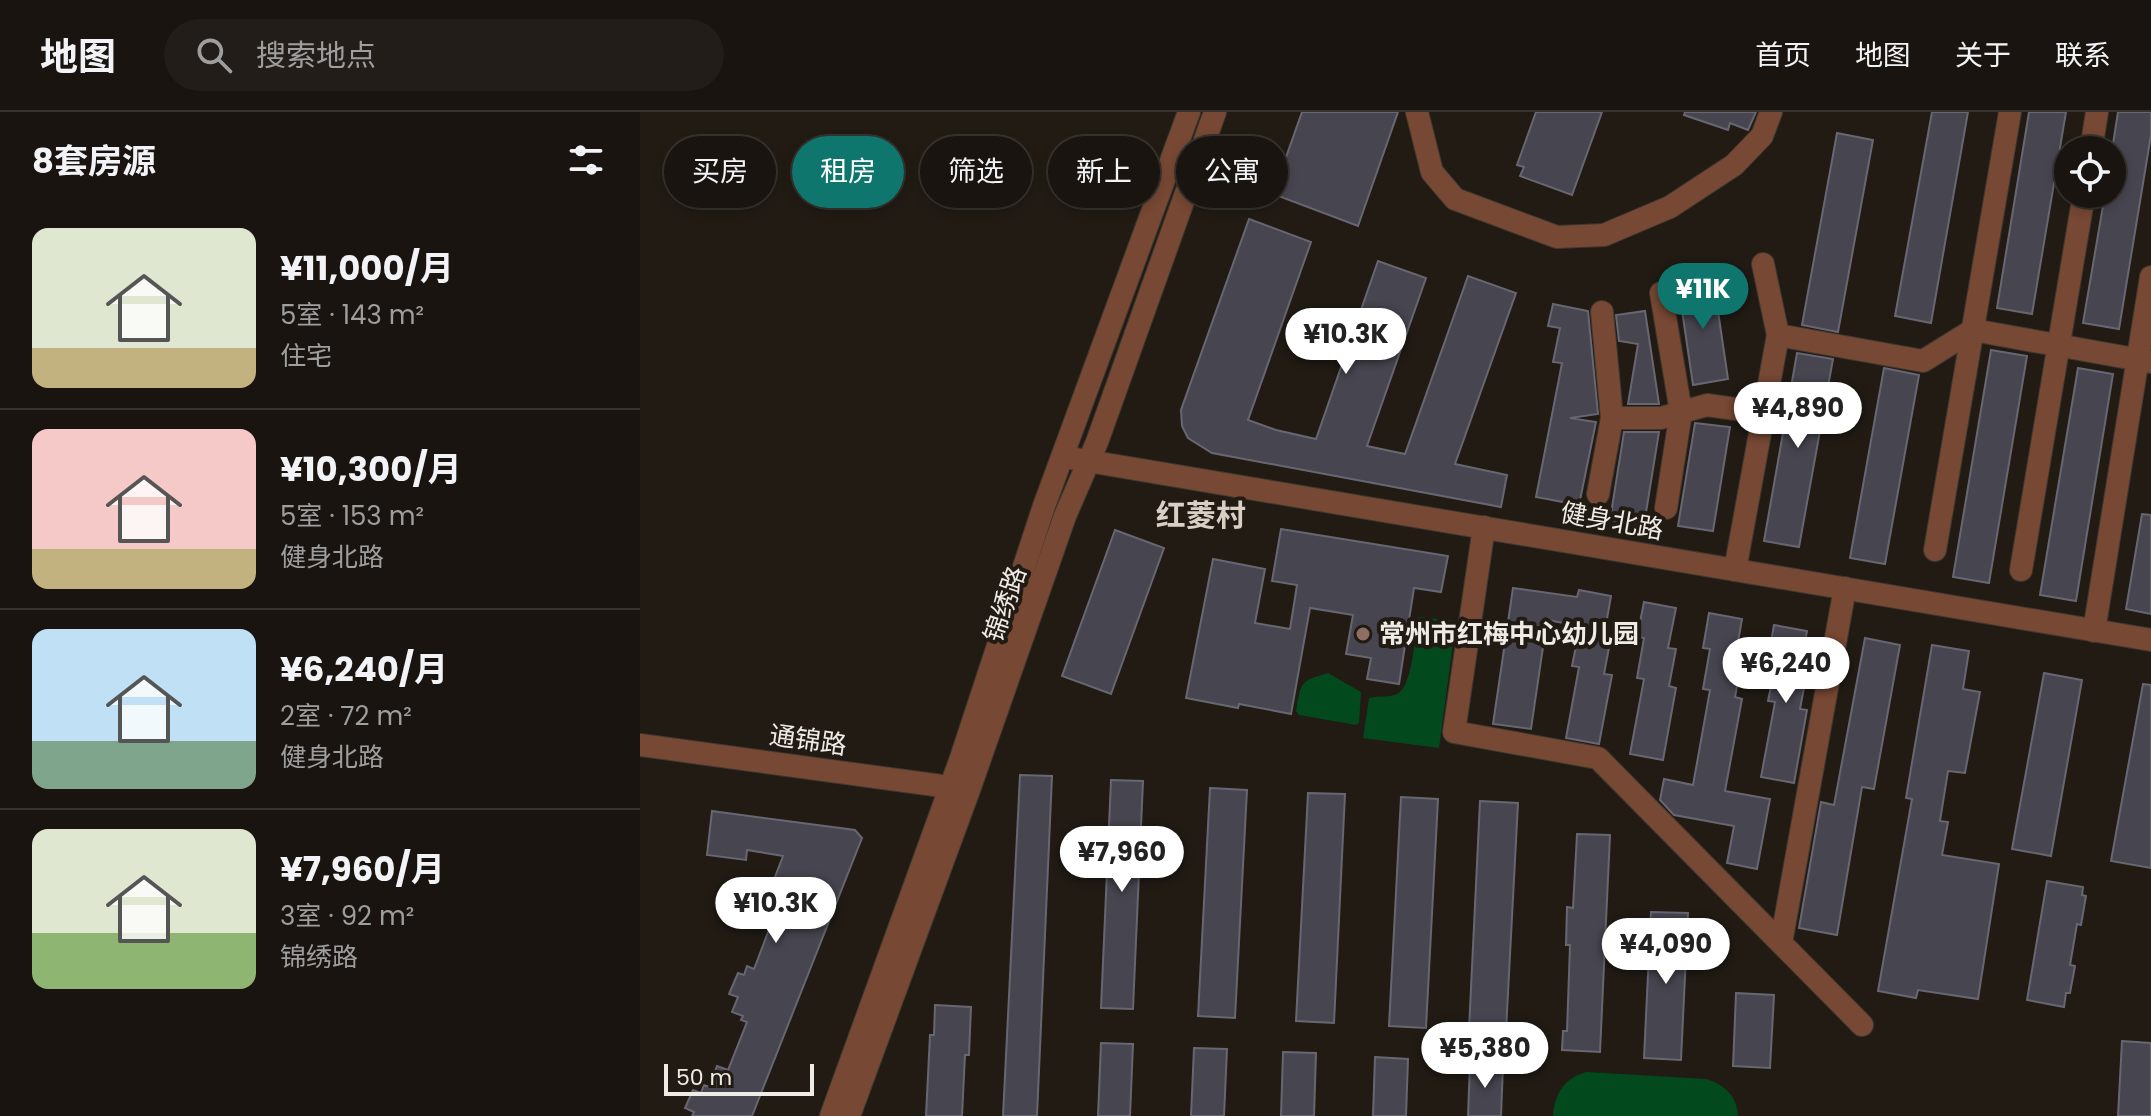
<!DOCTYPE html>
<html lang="zh">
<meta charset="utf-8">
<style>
:root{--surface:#19140f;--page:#221d18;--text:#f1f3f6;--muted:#9f9e9e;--line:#37332f;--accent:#0f766e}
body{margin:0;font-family:Poppins,"Noto Sans SC",sans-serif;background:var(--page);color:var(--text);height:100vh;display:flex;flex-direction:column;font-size:30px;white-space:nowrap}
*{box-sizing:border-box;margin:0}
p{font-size:26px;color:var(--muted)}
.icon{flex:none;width:44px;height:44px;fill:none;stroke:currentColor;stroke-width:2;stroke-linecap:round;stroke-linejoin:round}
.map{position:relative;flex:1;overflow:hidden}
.side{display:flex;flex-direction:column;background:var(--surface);width:640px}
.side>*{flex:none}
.top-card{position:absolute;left:24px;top:24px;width:760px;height:72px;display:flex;gap:16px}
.buttons{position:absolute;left:1414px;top:24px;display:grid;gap:16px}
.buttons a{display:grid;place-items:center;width:72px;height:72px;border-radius:50%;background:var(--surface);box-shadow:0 4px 12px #0003,0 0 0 2px var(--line);font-size:40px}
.scale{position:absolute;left:24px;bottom:20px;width:150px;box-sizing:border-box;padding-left:8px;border:4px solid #efebe5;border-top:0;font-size:22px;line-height:28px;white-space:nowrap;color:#efebe5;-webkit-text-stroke:6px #211b14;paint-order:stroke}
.price{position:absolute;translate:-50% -68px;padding:0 18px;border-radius:28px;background:#fff;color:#222;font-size:26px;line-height:52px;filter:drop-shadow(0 2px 4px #0008)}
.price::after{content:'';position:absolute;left:50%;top:48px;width:24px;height:18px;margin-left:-12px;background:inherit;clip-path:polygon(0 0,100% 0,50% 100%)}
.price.active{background:var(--accent);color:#fff}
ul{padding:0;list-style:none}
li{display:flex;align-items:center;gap:24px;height:200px;padding:0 32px}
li+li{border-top:2px solid var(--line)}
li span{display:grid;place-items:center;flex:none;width:224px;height:160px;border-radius:16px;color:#555}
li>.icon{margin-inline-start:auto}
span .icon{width:96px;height:96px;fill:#fffc;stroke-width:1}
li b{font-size:34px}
h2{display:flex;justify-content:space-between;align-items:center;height:96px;padding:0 32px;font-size:34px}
.chip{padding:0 28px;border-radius:36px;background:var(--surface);box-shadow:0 4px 12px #0003,0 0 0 2px var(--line);font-size:28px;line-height:72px}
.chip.active{background:var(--accent);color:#fff}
header{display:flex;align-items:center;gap:48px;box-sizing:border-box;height:112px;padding:0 40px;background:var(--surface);border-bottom:2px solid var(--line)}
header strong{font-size:38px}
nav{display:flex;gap:44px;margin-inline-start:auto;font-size:28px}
.search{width:560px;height:72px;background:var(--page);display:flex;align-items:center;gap:20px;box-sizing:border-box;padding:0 28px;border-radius:44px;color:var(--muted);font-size:30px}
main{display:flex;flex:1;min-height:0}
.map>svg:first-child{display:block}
</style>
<header>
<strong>地图</strong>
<div class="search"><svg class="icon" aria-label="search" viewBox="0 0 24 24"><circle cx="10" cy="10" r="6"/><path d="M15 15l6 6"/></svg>搜索地点</div>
<nav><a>首页</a><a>地图</a><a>关于</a><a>联系</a></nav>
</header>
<main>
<section class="side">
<h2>8套房源<svg class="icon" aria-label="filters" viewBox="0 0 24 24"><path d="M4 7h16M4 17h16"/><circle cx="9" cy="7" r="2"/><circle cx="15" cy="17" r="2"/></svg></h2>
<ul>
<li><span style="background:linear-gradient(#dfe7d0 75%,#c2b280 0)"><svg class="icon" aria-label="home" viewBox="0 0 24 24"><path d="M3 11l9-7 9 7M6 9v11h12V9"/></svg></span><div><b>¥11,000/月</b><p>5室 · 143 m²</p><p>住宅</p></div></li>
<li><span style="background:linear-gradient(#f6c9c9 75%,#c2b280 0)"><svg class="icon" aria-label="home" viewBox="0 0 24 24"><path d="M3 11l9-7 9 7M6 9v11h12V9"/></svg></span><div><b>¥10,300/月</b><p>5室 · 153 m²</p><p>健身北路</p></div></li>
<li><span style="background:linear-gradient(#bfe0f5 70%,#7fa58c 0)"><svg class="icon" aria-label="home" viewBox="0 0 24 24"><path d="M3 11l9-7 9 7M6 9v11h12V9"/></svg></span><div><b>¥6,240/月</b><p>2室 · 72 m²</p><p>健身北路</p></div></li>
<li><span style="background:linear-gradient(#dfe7d0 65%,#8fb573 0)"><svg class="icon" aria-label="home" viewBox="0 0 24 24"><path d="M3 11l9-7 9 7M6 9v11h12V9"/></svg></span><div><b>¥7,960/月</b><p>3室 · 92 m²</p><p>锦绣路</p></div></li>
</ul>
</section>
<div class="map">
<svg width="1511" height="1004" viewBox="0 0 1511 1004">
<rect width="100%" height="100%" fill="#211b14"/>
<g fill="#03491e">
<path d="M778 505 816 509 799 636 723 626 729 586C739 583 751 587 760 580 773 568 775 523 778 505Z"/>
<path d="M688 561 721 580 719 611 716 613 659 603 656 599C661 570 660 569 688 561Z"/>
<path d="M947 960 1066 967C1084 972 1097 984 1098 1004H913C914 982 925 965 947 960Z"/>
</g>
<g fill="#474650" stroke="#676671" stroke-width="2">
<path d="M662 0H758L718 114 633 82Z"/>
<path d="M896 0H962L932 83 880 64 884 55 877 53Z"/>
<path d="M1045 0H1116L1108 18 1090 11 1088 18 1044 3Z"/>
<path d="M1292 0H1328L1291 211 1255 204Z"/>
<path d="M1389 0H1426L1392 202 1357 196Z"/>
<path d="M1478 0H1511V23L1479 217 1443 211 1465 82H1472V38Z"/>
<path d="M1197 21 1233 28 1198 220 1162 213Z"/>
<path d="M609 107 671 130 608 308 636 318 676 327 738 149 786 166 727 334 765 342 828 164 876 181 815 352 867 363 861 395 572 341 548 326 542 314 541 298Z"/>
<path d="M1073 165 1088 267 1053 273 1038 171Z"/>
<path d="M913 192 948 199 958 302 930 306 956 310 939 393 896 385 922 251 913 250 920 216 908 214Z"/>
<path d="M1005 199 1019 292H988L998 232 979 229 976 203Z"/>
<path d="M1351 238 1387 244 1349 471 1313 465Z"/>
<path d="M1157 241 1193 247 1159 435 1124 429Z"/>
<path d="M1244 256 1279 263 1245 452 1210 446Z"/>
<path d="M1438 256 1473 262 1436 489 1400 483Z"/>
<path d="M1055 311 1090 315 1073 419 1038 414Z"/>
<path d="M984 320H1019L1004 413 970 408Z"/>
<path d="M1502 402 1511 403V502L1486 497Z"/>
<path d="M641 417 808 444 801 480 774 476 759 572 727 567 731 546 706 542 713 503 670 496 651 602 599 592 598 596 546 586 573 447 625 457 615 511 650 517 657 473 632 469Z"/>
<path d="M475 418 524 436 471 582 422 564Z"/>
<path d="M873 476 937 485 939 478 971 484 964 524 971 525 964 562 972 563 959 632 926 626 939 555 932 554 940 514 907 508 891 617 853 612Z"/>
<path d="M1004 490 1036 496 1028 536 1036 537 1029 574 1036 576 1023 648 990 642 1004 567 997 566 1004 526 997 525Z"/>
<path d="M1069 501 1102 507 1095 547 1102 548 1095 585 1102 587 1085 679 1130 687 1117 757 1087 751 1094 714 1034 703 1020 688 1024 667 1053 673 1070 578 1063 577 1070 537 1063 536Z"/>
<path d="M1134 513 1167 519 1160 558 1167 560 1160 597 1167 598 1154 671 1121 665 1135 590 1128 589 1136 549 1128 547Z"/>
<path d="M1225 526 1260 533 1234 677 1222 675 1197 823 1159 816 1181 690 1194 693Z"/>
<path d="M1292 533 1329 539 1323 577 1340 580 1325 661 1308 659 1300 709 1308 710 1302 743 1359 752 1338 887 1278 878 1276 886 1238 879 1272 687 1266 686Z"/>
<path d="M1404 561 1442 568 1411 744 1372 737Z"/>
<path d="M1503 572 1511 573V756L1471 749Z"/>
<path d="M380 663 412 664 397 1004H363Z"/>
<path d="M471 668 503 669 493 897 461 896Z"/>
<path d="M570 676 607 678 595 906 558 904Z"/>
<path d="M668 681 705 682 694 911 656 909Z"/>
<path d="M761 685 798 687 786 916 749 914Z"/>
<path d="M840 689 878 691 866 919 829 918Z"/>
<path d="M72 699 215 718 222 726 112 1004H52L54 1000 45 996 53 978 61 981 64 973 69 975 77 954 88 958 107 910 101 908 103 904 92 900 98 885 89 882 98 861 104 863 107 854 114 857 141 786 135 784 138 775 132 773 143 744 107 738 106 748 67 743Z"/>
<path d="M937 722 970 723 960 940 922 938 923 919H927L930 833H926L927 795 933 796Z"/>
<path d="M1407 769 1443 775 1442 783 1446 784 1441 813 1437 812 1430 853 1435 854 1430 881H1426L1424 895 1387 888Z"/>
<path d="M1011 800 1048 801 1041 948 1004 946Z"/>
<path d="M1096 881 1134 883 1130 956 1093 954Z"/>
<path d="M295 893 331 895 329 943H325L322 1004H286L290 923H294Z"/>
<path d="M1482 929 1511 931V1004H1478Z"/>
<path d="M461 931 493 932 490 1004H458Z"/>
<path d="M554 936 587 937 584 1004H551Z"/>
<path d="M643 940 676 941 674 1004H641Z"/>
<path d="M735 945 768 947 766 1004H733Z"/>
<path d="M830 952 863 953 861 1004H828Z"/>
</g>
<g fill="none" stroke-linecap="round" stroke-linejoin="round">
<defs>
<g id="minor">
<path d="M777 0 792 60 815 87 917 125 964 123 1030 95 1094 53 1122 24 1131 0"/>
<path d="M1451 38 1457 0"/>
<path d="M1021 181 1041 300 1026 396"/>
<path d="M1138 223 1283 249 1333 218 1511 250"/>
<path d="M972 306H1021L1067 293 1124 301"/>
<path d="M424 345 1511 528"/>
<path d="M958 382 972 306 962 200"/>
<path d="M844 415 814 620 958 646 1222 913"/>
<path d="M1295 438 1370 0"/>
<path d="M1095 458 1138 223 1123 152"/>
<path d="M1381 458 1444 82"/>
<path d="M1454 519 1511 165"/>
<path d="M0 633 324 677"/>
<path d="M1141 831 1205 476"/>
<path d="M191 1004 321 646 404 394 549 0"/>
<path d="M209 1004 329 678 425 404 457 330 575 0"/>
</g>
</defs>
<use href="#minor" stroke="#3e3831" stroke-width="24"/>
<use href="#minor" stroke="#774833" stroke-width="22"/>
</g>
<circle fill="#8d6e63" stroke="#211b14" stroke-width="3" cx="723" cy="522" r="8"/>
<g text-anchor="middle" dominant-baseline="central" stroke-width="8" stroke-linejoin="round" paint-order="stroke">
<g font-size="26" fill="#efebe5" stroke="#211b14">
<text transform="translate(972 409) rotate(10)">健身北路</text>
<text transform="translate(365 492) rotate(-71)">锦绣路</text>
<text transform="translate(168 628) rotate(8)">通锦路</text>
</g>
<g font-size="26" font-weight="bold" fill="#efebe5" stroke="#211b14" text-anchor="start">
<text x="739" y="522">常州市红梅中心幼儿园</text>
</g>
<g font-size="30" font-weight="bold" fill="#d8cfc5" stroke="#211b14">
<text x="561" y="403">红菱村</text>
</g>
</g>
</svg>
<div class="buttons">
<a><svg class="icon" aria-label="locate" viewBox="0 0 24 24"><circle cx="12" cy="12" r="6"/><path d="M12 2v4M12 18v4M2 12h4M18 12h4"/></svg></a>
</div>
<div class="scale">50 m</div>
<b class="price active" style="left:1063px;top:219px">¥11K</b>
<b class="price" style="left:706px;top:264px">¥10.3K</b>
<b class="price" style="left:1158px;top:338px">¥4,890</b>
<b class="price" style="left:1146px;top:593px">¥6,240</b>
<b class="price" style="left:482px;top:782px">¥7,960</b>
<b class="price" style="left:136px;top:833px">¥10.3K</b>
<b class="price" style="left:1026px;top:874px">¥4,090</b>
<b class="price" style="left:845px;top:978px">¥5,380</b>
<div class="top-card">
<a class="chip">买房</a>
<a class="chip active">租房</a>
<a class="chip">筛选</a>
<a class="chip">新上</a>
<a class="chip">公寓</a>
</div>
</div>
</main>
